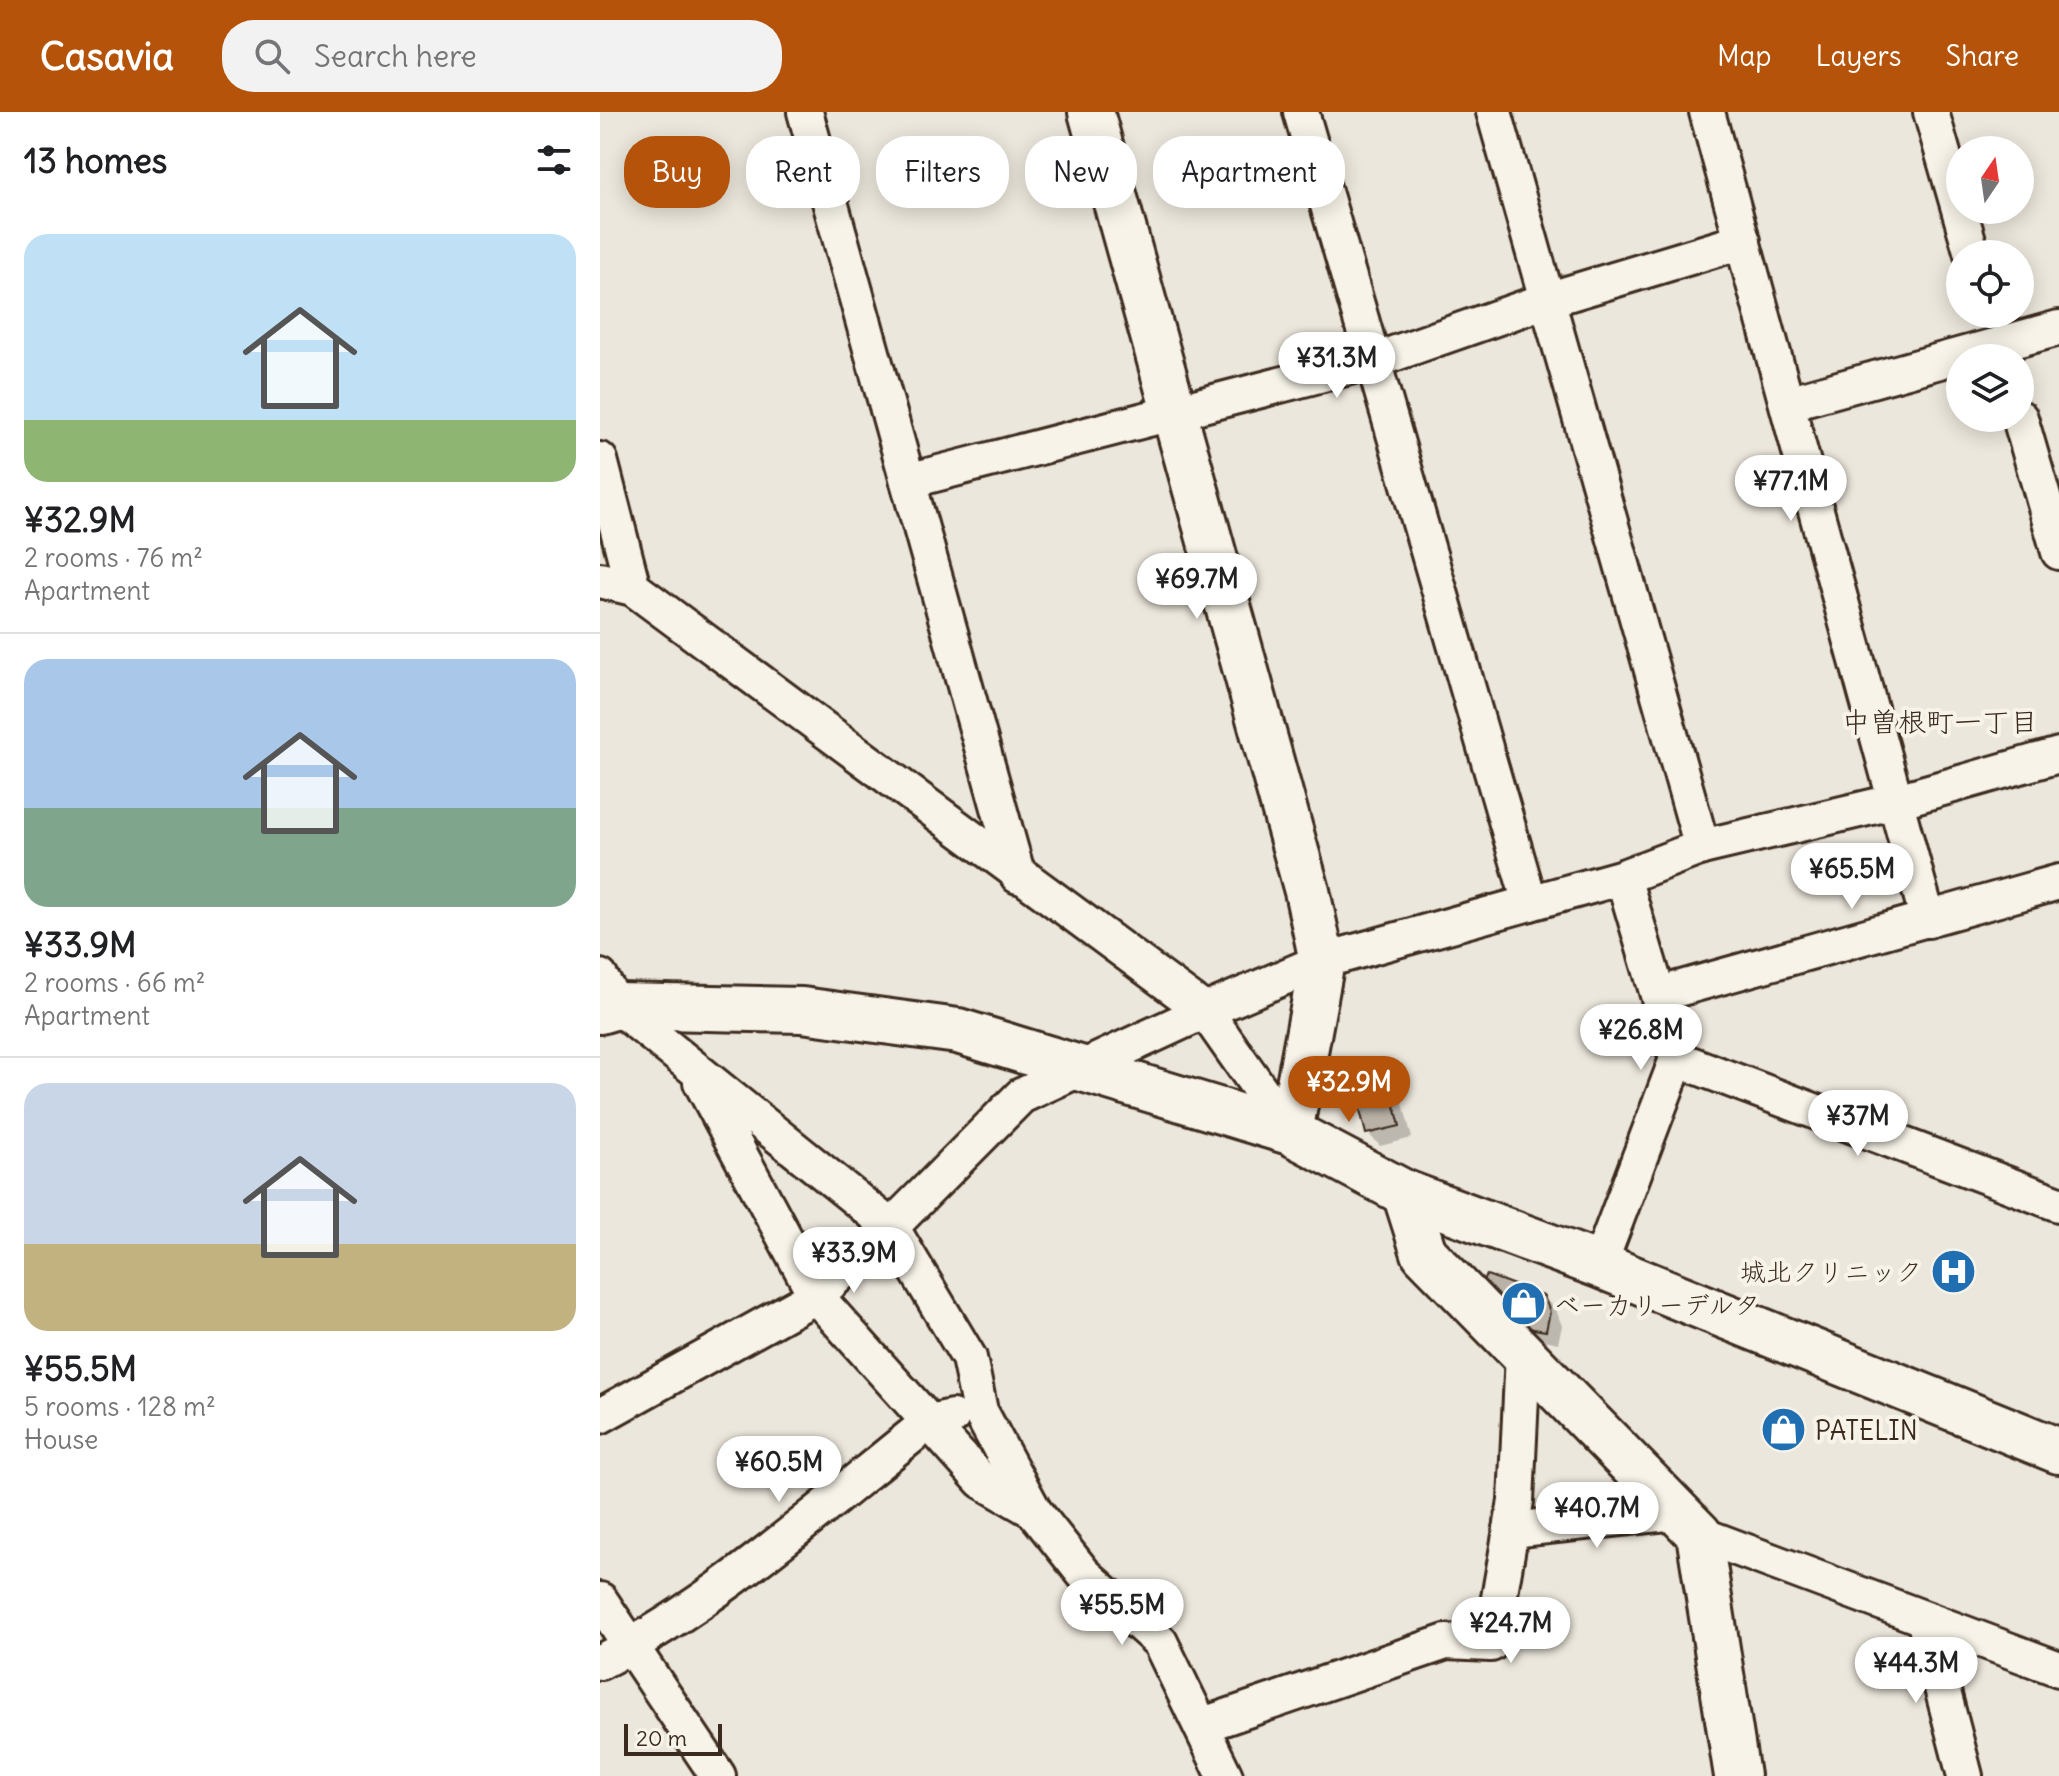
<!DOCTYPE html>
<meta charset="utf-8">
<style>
:root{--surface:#fff;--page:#f2f2f2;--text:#202124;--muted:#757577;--line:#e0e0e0;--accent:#b45309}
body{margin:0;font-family:Delius,"Klee One",sans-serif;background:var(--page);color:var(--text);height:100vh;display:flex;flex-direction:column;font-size:30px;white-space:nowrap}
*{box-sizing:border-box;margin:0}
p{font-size:26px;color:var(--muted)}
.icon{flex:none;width:44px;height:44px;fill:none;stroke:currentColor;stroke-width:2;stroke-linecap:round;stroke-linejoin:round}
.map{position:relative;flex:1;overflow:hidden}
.drawer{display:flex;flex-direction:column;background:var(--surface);width:600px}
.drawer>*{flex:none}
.hud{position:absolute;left:24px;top:24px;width:760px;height:72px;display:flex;gap:16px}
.needle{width:52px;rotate:13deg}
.controls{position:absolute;left:1346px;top:24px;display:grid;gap:16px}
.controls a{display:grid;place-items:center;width:88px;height:88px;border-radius:50%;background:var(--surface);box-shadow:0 4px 20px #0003;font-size:40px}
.scale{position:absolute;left:24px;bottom:20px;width:98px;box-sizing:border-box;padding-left:8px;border:4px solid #3b2a1e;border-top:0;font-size:22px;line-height:28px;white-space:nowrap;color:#3b2a1e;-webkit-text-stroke:6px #f7f3e8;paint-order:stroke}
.price{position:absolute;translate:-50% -68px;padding:0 18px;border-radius:28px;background:#fff;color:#222;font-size:26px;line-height:52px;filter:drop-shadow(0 2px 4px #0008)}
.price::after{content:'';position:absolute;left:50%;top:48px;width:24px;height:18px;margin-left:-12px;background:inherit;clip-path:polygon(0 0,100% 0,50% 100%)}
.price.on{background:var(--accent);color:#fff}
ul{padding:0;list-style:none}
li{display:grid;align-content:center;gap:16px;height:424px;padding:0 24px}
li+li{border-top:2px solid var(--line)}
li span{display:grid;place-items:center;height:248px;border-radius:24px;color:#555}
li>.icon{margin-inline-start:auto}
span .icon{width:144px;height:144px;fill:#fffc;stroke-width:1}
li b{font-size:34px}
h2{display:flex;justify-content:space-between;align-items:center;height:96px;padding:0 24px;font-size:34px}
.pill{padding:0 28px;border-radius:32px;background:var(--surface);box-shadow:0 4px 20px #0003;font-size:28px;line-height:72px}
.pill.on{background:var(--accent);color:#fff}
header{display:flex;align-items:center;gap:48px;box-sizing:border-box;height:112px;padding:0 40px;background:var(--accent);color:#fff}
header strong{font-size:38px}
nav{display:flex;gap:44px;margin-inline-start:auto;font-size:28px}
.search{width:560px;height:72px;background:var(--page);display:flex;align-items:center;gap:20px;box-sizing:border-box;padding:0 28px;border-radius:32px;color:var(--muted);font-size:30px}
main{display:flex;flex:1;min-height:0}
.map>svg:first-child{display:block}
</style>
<header>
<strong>Casavia</strong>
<div class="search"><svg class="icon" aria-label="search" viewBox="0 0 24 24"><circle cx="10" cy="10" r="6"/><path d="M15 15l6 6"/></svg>Search here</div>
<nav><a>Map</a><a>Layers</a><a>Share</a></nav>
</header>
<main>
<section class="drawer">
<h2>13 homes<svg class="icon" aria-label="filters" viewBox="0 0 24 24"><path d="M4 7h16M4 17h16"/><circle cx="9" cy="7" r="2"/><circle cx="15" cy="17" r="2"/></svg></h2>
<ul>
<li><span style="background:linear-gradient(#bfe0f5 75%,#8fb573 0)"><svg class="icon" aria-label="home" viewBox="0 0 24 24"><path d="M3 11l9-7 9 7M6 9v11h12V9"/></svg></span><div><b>¥32.9M</b><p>2 rooms · 76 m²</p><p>Apartment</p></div></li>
<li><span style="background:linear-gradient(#a9c7e8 60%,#7fa58c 0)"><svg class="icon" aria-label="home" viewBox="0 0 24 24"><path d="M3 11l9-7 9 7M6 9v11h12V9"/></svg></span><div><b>¥33.9M</b><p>2 rooms · 66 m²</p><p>Apartment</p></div></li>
<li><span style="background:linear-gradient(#c9d6e8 65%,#c2b280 0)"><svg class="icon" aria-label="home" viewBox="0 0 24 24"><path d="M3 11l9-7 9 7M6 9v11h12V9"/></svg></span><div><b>¥55.5M</b><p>5 rooms · 128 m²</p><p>House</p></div></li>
</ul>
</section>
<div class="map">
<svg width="1459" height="1664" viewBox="0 0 1459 1664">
<rect width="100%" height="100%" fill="#ece7dc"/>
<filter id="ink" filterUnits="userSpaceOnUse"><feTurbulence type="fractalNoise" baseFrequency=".0125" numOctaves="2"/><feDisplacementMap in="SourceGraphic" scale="16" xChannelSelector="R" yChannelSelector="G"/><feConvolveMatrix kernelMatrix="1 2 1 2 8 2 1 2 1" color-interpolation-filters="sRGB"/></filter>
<g filter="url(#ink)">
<g fill="#0003">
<path d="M784 956 797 968 812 1026 780 1034 768 1021Z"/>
<path d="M943 1185 956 1198 962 1214 958 1231 931 1225 918 1212Z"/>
</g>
<g fill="#bab2a7" stroke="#3b2a1e" stroke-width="2">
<path d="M785 954 800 1014 766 1022 751 962Z"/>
<path d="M887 1163 944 1184 950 1200 946 1219 916 1214 881 1170Z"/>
</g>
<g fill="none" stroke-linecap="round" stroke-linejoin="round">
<defs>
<g id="minor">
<path d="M205 0 418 764"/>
<path d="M701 0 930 791"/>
<path d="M894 0 1102 735"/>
<path d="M1107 0 1328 808"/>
<path d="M1331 0 1372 142"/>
<path d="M1188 291 1459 216"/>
<path d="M1420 306 1459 440"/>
<path d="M0 348 33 476"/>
<path d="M308 369 773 249 947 188 1143 129"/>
<path d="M0 468 33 476 605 899 690 1020"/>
<path d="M0 865 17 894 291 1115 369 1246 380 1299 434 1399 484 1462 560 1530 625 1664"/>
<path d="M1060 882 1459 770"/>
<path d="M1077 947 1459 1092"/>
<path d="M101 970 216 1184 382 1369 434 1399"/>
<path d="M999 1153 1077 947 1023 765"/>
<path d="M0 1304 216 1184 291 1115 421 984 605 899 722 849 1023 765 1102 735 1297 689 1459 643"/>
<path d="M911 1418 1076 1400"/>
<path d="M1099 1422 1459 1557"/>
<path d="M0 1488 118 1664"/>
<path d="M1324 1507 1365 1664"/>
<path d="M0 1550C121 1488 224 1393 329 1310L352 1305"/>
<path d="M603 1613 846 1530 891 1532 916 1389 923 1242"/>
</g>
<g id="tertiary">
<path d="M491 0 707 779 722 849 690 1020"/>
<path d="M0 899 17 894 202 898 358 919 690 1020 805 1081 999 1153 1459 1339"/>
<path d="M805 1081 824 1141 1099 1422 1137 1664"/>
</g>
</defs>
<use href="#minor" stroke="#3b2a1e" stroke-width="40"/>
<use href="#tertiary" stroke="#3b2a1e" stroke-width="50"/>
<use href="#minor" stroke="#f7f3e8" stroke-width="34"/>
<use href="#tertiary" stroke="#f7f3e8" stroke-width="44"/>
</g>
</g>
<defs>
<symbol id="hospital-disc" viewBox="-11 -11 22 22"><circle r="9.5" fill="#1f6fb2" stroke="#f7f3e8"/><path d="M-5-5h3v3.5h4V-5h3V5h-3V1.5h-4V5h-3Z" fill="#fff"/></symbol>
<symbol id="shop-disc" viewBox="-11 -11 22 22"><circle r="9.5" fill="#1f6fb2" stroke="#f7f3e8"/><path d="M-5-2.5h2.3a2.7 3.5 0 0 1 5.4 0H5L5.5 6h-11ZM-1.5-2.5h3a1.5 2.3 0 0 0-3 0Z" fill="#fff"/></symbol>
</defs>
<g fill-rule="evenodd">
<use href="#hospital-disc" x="1328" y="1134" width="51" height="51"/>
<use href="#shop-disc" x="898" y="1166" width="51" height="51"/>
<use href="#shop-disc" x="1158" y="1292" width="51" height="51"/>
</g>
<g text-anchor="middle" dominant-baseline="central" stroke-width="8" stroke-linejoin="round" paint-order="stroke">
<g font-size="26" fill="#3b2a1e" stroke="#f7f3e8" text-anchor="start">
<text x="1322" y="1159" text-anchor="end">城北クリニック</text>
<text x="954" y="1192">ベーカリーデルタ</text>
<text x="1215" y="1318">PATELIN</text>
</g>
<g font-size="28" fill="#3b2a1e" stroke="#f7f3e8">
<text x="1340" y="610">中曽根町一丁目</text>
</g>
</g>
</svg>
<div class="controls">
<a><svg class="needle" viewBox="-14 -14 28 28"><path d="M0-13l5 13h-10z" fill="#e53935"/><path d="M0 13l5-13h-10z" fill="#757577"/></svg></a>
<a><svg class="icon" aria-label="locate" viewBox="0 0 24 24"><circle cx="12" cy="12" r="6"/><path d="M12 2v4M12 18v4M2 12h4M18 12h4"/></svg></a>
<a><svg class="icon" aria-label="layers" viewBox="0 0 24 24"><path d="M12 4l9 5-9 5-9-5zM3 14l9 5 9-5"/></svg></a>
</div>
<div class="scale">20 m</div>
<b class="price" style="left:737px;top:288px">¥31.3M</b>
<b class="price" style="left:1191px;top:411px">¥77.1M</b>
<b class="price" style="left:597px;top:509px">¥69.7M</b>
<b class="price" style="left:1252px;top:799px">¥65.5M</b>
<b class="price" style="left:1041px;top:960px">¥26.8M</b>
<b class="price on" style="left:749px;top:1012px">¥32.9M</b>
<b class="price" style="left:1258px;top:1046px">¥37M</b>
<b class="price" style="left:254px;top:1183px">¥33.9M</b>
<b class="price" style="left:179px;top:1392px">¥60.5M</b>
<b class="price" style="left:997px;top:1438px">¥40.7M</b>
<b class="price" style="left:522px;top:1535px">¥55.5M</b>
<b class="price" style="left:911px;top:1553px">¥24.7M</b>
<b class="price" style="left:1316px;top:1593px">¥44.3M</b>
<div class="hud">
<a class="pill on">Buy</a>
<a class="pill">Rent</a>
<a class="pill">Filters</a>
<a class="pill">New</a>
<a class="pill">Apartment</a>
</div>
</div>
</main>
